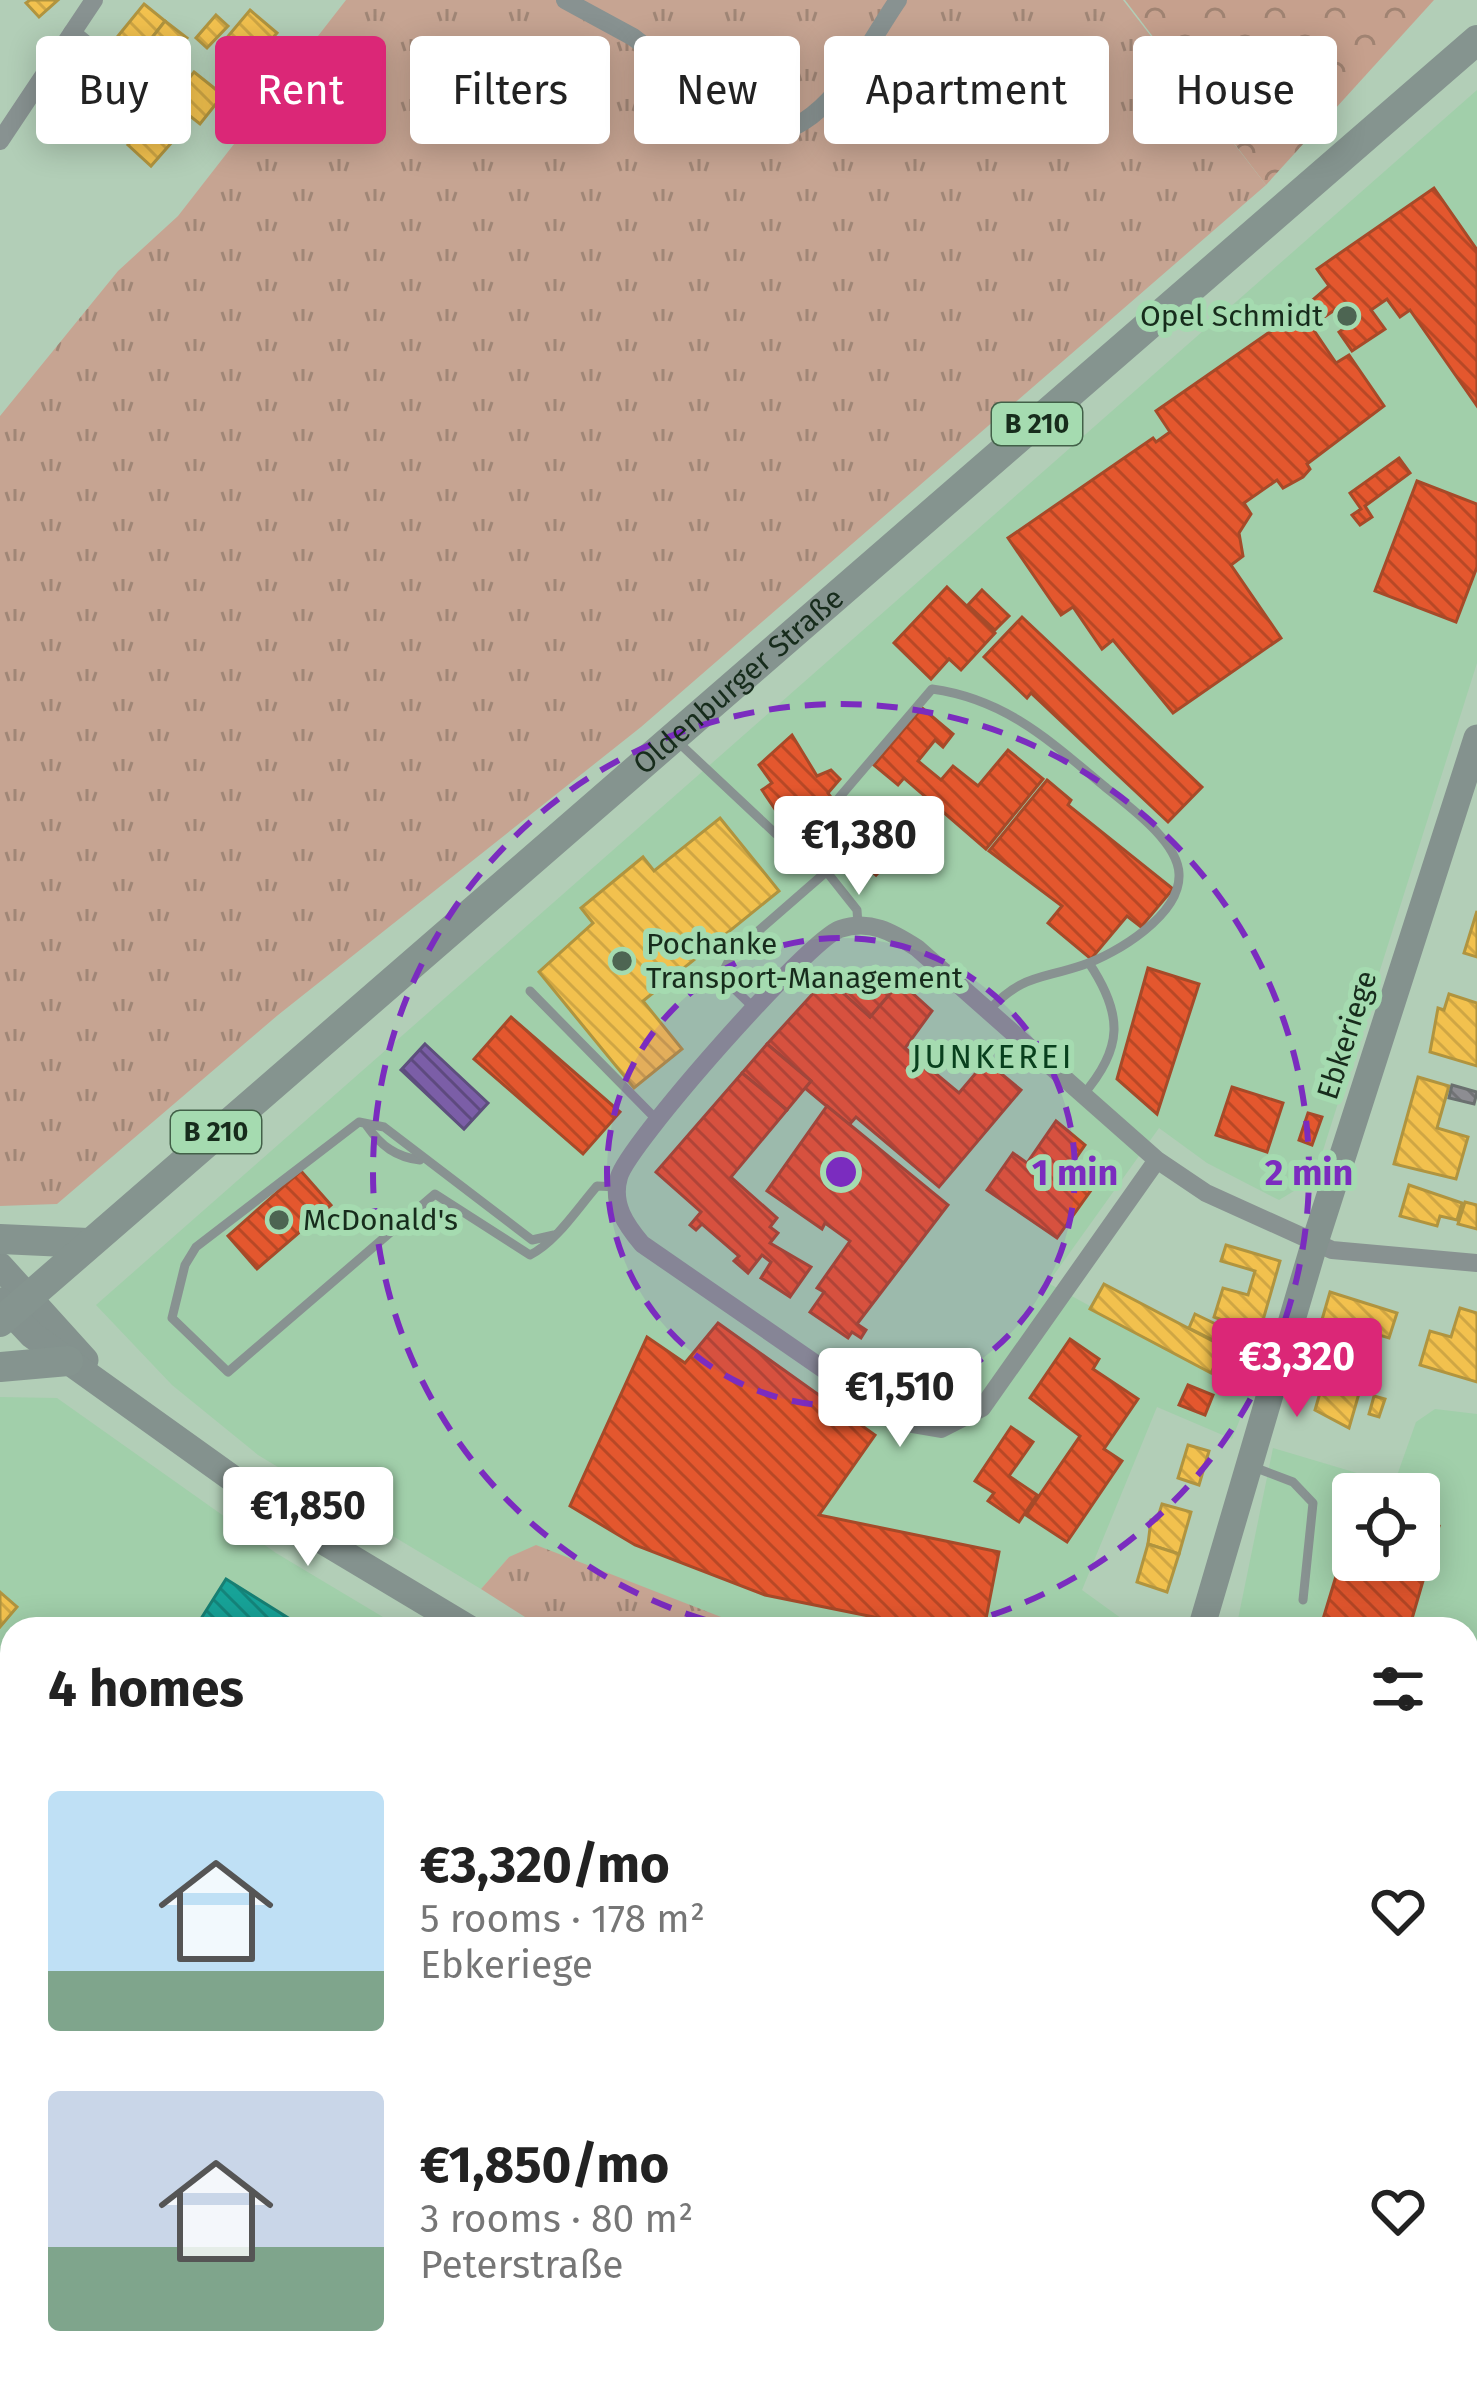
<!DOCTYPE html>
<meta charset="utf-8">
<style>
:root{--surface:#fff;--page:#f2f2f2;--text:#222;--muted:#767676;--accent:#db2777}
body{margin:0;font-family:"Fira Sans",sans-serif;background:var(--page);color:var(--text);height:100vh;display:flex;flex-direction:column;font-size:45px;white-space:nowrap}
*{box-sizing:border-box;margin:0}
p{font-size:39px;color:var(--muted)}
.icon{flex:none;width:66px;height:66px;fill:none;stroke:currentColor;stroke-width:2;stroke-linecap:round;stroke-linejoin:round}
.map{position:relative;flex:1;overflow:hidden}
.panel{position:absolute;left:0px;top:1617px;width:1479px;height:771px;display:flex;flex-direction:column;background:var(--surface);border-radius:36px 36px 0 0;box-shadow:0 6px 30px #0003}
.panel>*{flex:none}
.hud{position:absolute;left:36px;top:36px;width:1407px;height:108px;display:flex;gap:24px}
.buttons{position:absolute;left:1332px;top:1473px;display:grid;gap:24px}
.buttons a{display:grid;place-items:center;width:108px;height:108px;border-radius:12px;background:var(--surface);box-shadow:0 6px 30px #0003;font-size:60px}
.price{position:absolute;translate:-50% -102px;padding:0 27px;border-radius:12px;background:#fff;color:#222;font-size:39px;line-height:78px;filter:drop-shadow(0 3px 6px #0008)}
.price::after{content:'';position:absolute;left:50%;top:72px;width:36px;height:27px;margin-left:-18px;background:inherit;clip-path:polygon(0 0,100% 0,50% 100%)}
.price.active{background:var(--accent);color:#fff}
ul{padding:0;list-style:none}
li{display:flex;align-items:center;gap:36px;height:300px;padding:0 48px}
li span{display:grid;place-items:center;flex:none;width:336px;height:240px;border-radius:12px;color:#555}
li>.icon{margin-inline-start:auto}
span .icon{width:144px;height:144px;fill:#fffc;stroke-width:1}
li b{font-size:51px}
h2{display:flex;justify-content:space-between;align-items:center;height:144px;padding:0 48px;font-size:51px}
.chip{padding:0 42px;border-radius:12px;background:var(--surface);box-shadow:0 6px 30px #0003;font-size:42px;line-height:108px}
.chip.active{background:var(--accent);color:#fff}
.map>svg:first-child{display:block}
</style>
<div class="map">
<svg width="1477" height="2387" viewBox="0 0 1477 2387">
<defs>
<pattern id="grass-tufts" width="24" height="20" patternUnits="userSpaceOnUse" patternTransform="scale(3)"><rect width="24" height="20" fill="#c6a492"/><path d="M3 7l-1-3M5 7V3M7 7l1-3M15 17l-1-3M17 17v-4M19 17l1-3" fill="none" stroke="#a08676"/></pattern>
<pattern id="forest-crowns" width="20" height="18" patternUnits="userSpaceOnUse" patternTransform="scale(3)"><rect width="20" height="18" fill="#c6a08d"/><path d="M2 6a3 3 0 1 1 6 0M12 15a3 3 0 1 1 6 0" fill="none" stroke="#a08372"/></pattern>
<pattern id="homes-back-hatch" width="6" height="6" patternUnits="userSpaceOnUse" patternTransform="scale(3)"><rect width="6" height="6" fill="#f2c14e"/><path d="M-1 5l2 2M0 0l6 6M5-1l2 2" fill="none" stroke="#cfa644"/></pattern>
<pattern id="shops-back-hatch" width="6" height="6" patternUnits="userSpaceOnUse" patternTransform="scale(3)"><rect width="6" height="6" fill="#e4572e"/><path d="M-1 5l2 2M0 0l6 6M5-1l2 2" fill="none" stroke="#b84826"/></pattern>
<pattern id="offices-back-hatch" width="6" height="6" patternUnits="userSpaceOnUse" patternTransform="scale(3)"><rect width="6" height="6" fill="#7b5ea7"/><path d="M-1 5l2 2M0 0l6 6M5-1l2 2" fill="none" stroke="#5e4a7f"/></pattern>
<pattern id="public-back-hatch" width="6" height="6" patternUnits="userSpaceOnUse" patternTransform="scale(3)"><rect width="6" height="6" fill="#17a398"/><path d="M-1 5l2 2M0 0l6 6M5-1l2 2" fill="none" stroke="#14857b"/></pattern>
<pattern id="industry-back-hatch" width="6" height="6" patternUnits="userSpaceOnUse" patternTransform="scale(3)"><rect width="6" height="6" fill="#8d8d92"/><path d="M-1 5l2 2M0 0l6 6M5-1l2 2" fill="none" stroke="#727376"/></pattern>
</defs>
<rect width="100%" height="100%" fill="#b2ceb7"/>
<g fill="#a1cfaa" fill-rule="evenodd">
<path d="M1477 90V663L1314 1179 1279 1200 1207 1163 1159 1128 1048 1283 1250 1394 1232 1439 1157 1407 1082 1590 1136 1629H752L658 1594 509 1557 481 1589 258 1455 172 1385 96 1305Z"/>
<path d="M0 1397 57 1398 276 1553 403 1629H12V1896L0 1888Z"/>
<path d="M1435 1409 1477 1414V1730L1467 1732V1629H1236L1273 1448 1394 1484 1416 1422ZM1353 1494H1419V1560H1353Z"/>
<path d="M1477 1795V2387H978L981 2376H1467V1796Z"/>
<path d="M0 1943 12 1950V2376H750L766 2387H0Z"/>
</g>
<g fill="url(#grass-tufts)">
<path d="M346 0H1123L1266 185 641 727 278 1015 57 1204 0 1206V416L118 271 178 216Z"/>
<path d="M536 1545 752 1629H544L481 1589 509 1557Z"/>
</g>
<path fill="url(#forest-crowns)" d="M1125 0H1434L1266 185Z"/>
<g fill="url(#homes-back-hatch)" stroke="#b0943f" stroke-width="3">
<path d="M30 0H58L39 17 26 3Z"/>
<path d="M144 4 165 21 140 53 118 36Z"/>
<path d="M250 10 277 33 250 64 224 41Z"/>
<path d="M216 15 228 26 207 48 196 38Z"/>
<path d="M165 21 187 38 161 70 140 53Z"/>
<path d="M194 72 223 95 200 124 171 101Z"/>
<path d="M95 77 122 99 103 122 76 100Z"/>
<path d="M149 121 173 141 151 166 128 145Z"/>
<path d="M720 818 779 891 643 1001 682 1049 634 1088 539 972 593 923 581 908 643 857 654 871Z"/>
<path d="M1477 911V957L1464 953Z"/>
<path d="M1449 994 1477 1003V1066L1430 1052 1438 1008 1444 1010Z"/>
<path d="M1418 1077 1449 1086 1437 1128 1468 1137 1456 1179 1394 1164Z"/>
<path d="M1409 1185 1462 1203 1457 1220 1440 1216 1437 1226 1400 1216Z"/>
<path d="M1465 1202 1477 1205V1229L1458 1224Z"/>
<path d="M1226 1245 1280 1261 1259 1334 1214 1317 1223 1288 1248 1295 1255 1271 1221 1261Z"/>
<path d="M1104 1284 1224 1347 1211 1373 1090 1309Z"/>
<path d="M1330 1292 1397 1313 1389 1338 1359 1329 1355 1341 1319 1330Z"/>
<path d="M1460 1308 1477 1313V1382L1420 1365 1430 1331 1451 1337Z"/>
<path d="M1195 1314 1232 1332 1225 1346 1189 1328Z"/>
<path d="M1324 1379 1360 1390 1349 1428 1315 1410Z"/>
<path d="M1374 1396 1385 1399 1379 1417 1369 1414Z"/>
<path d="M1188 1445 1209 1451 1199 1485 1178 1478Z"/>
<path d="M1162 1504 1191 1512 1179 1554 1148 1544 1151 1520H1157Z"/>
<path d="M1148 1544 1179 1554 1167 1592 1137 1582Z"/>
<path d="M0 1592 17 1607 0 1627Z"/>
</g>
<g fill="url(#shops-back-hatch)" stroke="#a64a29" stroke-width="3">
<path d="M1434 188 1477 250V406L1410 310 1400 317 1387 299 1371 310 1385 329 1352 351 1339 332 1353 322 1342 305 1311 326 1336 363 1349 355 1384 406 1307 464 1310 469 1303 477 1283 488 1277 480 1244 503 1251 514 1239 533 1243 556 1231 565 1281 638 1173 713 1113 640 1102 649 1073 607 1061 615 1008 538 1153 438 1156 442 1170 432 1156 411 1300 311 1329 286 1317 269Z"/>
<path d="M1399 458 1410 473 1365 506 1372 517 1360 525 1352 515 1361 509 1350 493Z"/>
<path d="M1417 481 1477 504V567L1456 622 1375 591Z"/>
<path d="M947 587 995 633 961 670 949 659 931 679 894 643Z"/>
<path d="M982 590 1009 616 995 630 968 605Z"/>
<path d="M1022 617 1202 787 1168 822 1031 693 1027 698 984 657Z"/>
<path d="M922 708 953 734 943 747 935 740 918 761 941 780 953 766 978 786 1008 750 1043 779 986 849 904 778 898 785 874 765Z"/>
<path d="M792 735 817 776 831 770 840 779 828 793 833 800 800 823 792 811 781 818 762 790 772 783 759 765Z"/>
<path d="M1047 780 1071 800 1068 805 1173 889 1141 927 1127 916 1091 959 1048 923 1062 906 989 851Z"/>
<path d="M870 848 887 863 876 875 860 860Z"/>
<path d="M1148 968 1199 984 1157 1114 1117 1079Z"/>
<path d="M827 978 870 1017 900 982 932 1011 905 1048 959 1093 986 1061 1021 1090 939 1187 856 1117 849 1125 805 1088 811 1081 767 1044Z"/>
<path d="M893 990 870 1017 842 992Z"/>
<path d="M511 1017 620 1112 583 1154 474 1059Z"/>
<path d="M767 1044 811 1081 787 1110 742 1073Z"/>
<path d="M742 1073 787 1110 731 1177 777 1218 770 1227 778 1233 770 1243 811 1267 790 1297 761 1278 771 1262 762 1255 748 1273 734 1261 739 1256 702 1224 696 1230 690 1225 701 1212 656 1172Z"/>
<path d="M1232 1087 1283 1103 1267 1152 1216 1135Z"/>
<path d="M827 1106 948 1205 857 1324 866 1330 861 1338 852 1332 848 1338 810 1312 824 1292 817 1288 850 1241 825 1223 822 1229 767 1191Z"/>
<path d="M1308 1113 1322 1117 1312 1145 1299 1140Z"/>
<path d="M1056 1121 1085 1145 1074 1161 1099 1179 1057 1238 987 1190 1013 1153 1027 1163Z"/>
<path d="M301 1171 331 1205 257 1269 228 1236Z"/>
<path d="M718 1323 875 1435 819 1515 999 1552 984 1629H933L765 1595 635 1545 570 1506 647 1337 685 1363Z"/>
<path d="M1070 1339 1099 1359 1093 1369 1138 1399 1104 1449 1122 1461 1067 1542 1026 1515 1080 1436 1030 1398Z"/>
<path d="M1188 1385 1213 1395 1205 1415 1179 1405Z"/>
<path d="M1011 1427 1033 1442 1009 1476 1037 1495 1019 1522 988 1501 994 1493 975 1481Z"/>
<path d="M1353 1520V1560H1419V1520L1439 1526 1409 1629H1320Z"/>
<path d="M1477 1992V2193L1467 2199V1998Z"/>
<path d="M1477 2331V2381L1469 2387H1449L1440 2376H1467V2339Z"/>
</g>
<g fill="url(#offices-back-hatch)" stroke="#5d4f7d" stroke-width="3">
<path d="M425 1044 488 1103 464 1129 401 1070Z"/>
<path d="M1390 2376 1403 2387H1377Z"/>
</g>
<path fill="url(#public-back-hatch)" stroke="#177f73" stroke-width="3" d="M226 1579 306 1629 197 1625Z"/>
<g fill="url(#industry-back-hatch)" stroke="#6a706f" stroke-width="3">
<path d="M1452 1085 1477 1092 1474 1104 1449 1098Z"/>
<path d="M12 2036V2068L0 2060Z"/>
<path d="M116 2376H180L166 2387H103Z"/>
<path d="M418 2376H474L478 2380 470 2387H406Z"/>
</g>
<g fill="none" stroke-linecap="round" stroke-linejoin="round">
<g stroke="#889291" stroke-width="9">
<path d="M679 743 776 834 807 847"/>
<path d="M858 925 857 910 807 847 826 813 932 689C1005 699 1049 740 1104 786 1127 805 1178 841 1179 874 1181 915 1116 954 1083 965 1039 980 1023 974 988 1011"/>
<path d="M530 991 657 1120"/>
<path d="M755 1009 721 976 732 954 826 872"/>
<path d="M1082 1096C1124 1048 1123 1014 1089 963"/>
<path d="M367 1126C381 1146 396 1157 420 1160"/>
<path d="M554 1235 532 1240 384 1127 359 1122 196 1247 185 1265 172 1318 228 1372 435 1194 530 1255C556 1242 577 1209 597 1186L617 1187"/>
<path d="M1251 1466 1293 1482 1313 1503 1303 1600"/>
</g>
<g stroke="#889291" stroke-width="18">
<path d="M565 0 633 37 760 135C827 134 864 49 898 0"/>
<path d="M72 33 149 97"/>
<path d="M0 141 94 0"/>
<path d="M1157 1160 982 1408 941 1429 900 1422 642 1244C626 1225 611 1204 619 1177 628 1144 809 939 840 929 870 919 892 932 917 948L1157 1160 1206 1193 1332 1250 1477 1263"/>
<path d="M0 1918 12 1926"/>
<path d="M1467 2296 1477 2290"/>
<path d="M848 2376 871 2387"/>
<path d="M1304 2387 1323 2376"/>
</g>
<g stroke="#84928e" stroke-width="27">
<path d="M0 1266 85 1360"/>
<path d="M0 1301 32 1335 303 1529 470 1629"/>
<path d="M1201 1629 1314 1245 1477 738"/>
<path d="M1467 1764 1477 1762"/>
<path d="M938 2387 944 2376"/>
</g>
<g stroke="#85948f" stroke-width="30">
<path d="M0 1239 88 1243"/>
<path id="s1" d="M0 1322 1477 40"/>
<path d="M0 1367 68 1361"/>
</g>
</g>
<circle cx="841" cy="1172" r="234" fill="#7b2cbf" fill-opacity=".12"/>
<g fill="none" stroke="#7b2cbf" stroke-width="6" stroke-dasharray="21 15">
<circle cx="841" cy="1172" r="234"/>
<path d="M740 1629A468 468 0 1 1 942 1629"/>
</g>
<g fill="#4d6552" stroke="#a5dbb0" stroke-width="4.5">
<circle cx="1347" cy="316" r="12"/>
<circle cx="622" cy="961" r="12"/>
<circle cx="279" cy="1220" r="12"/>
</g>
<g text-anchor="middle" dominant-baseline="central" stroke-width="12" stroke-linejoin="round" paint-order="stroke">
<g fill="#a5dbb0" stroke="#426048" stroke-width="3">
<rect x="992" y="403" width="90" height="42" rx="9"/>
<rect x="171" y="1111" width="90" height="42" rx="9"/>
</g>
<g font-size="27" font-weight="bold" fill="#172c1c">
<text x="1037" y="424">B 210</text>
<text x="216" y="1132">B 210</text>
</g>
<g font-size="30" fill="#172c1c" stroke="#a5dbb0" text-anchor="start">
<text x="1323" y="316" text-anchor="end">Opel Schmidt</text>
<text x="646" y="944">Pochanke<tspan x="646" dy="34">Transport-Management</tspan></text>
<text x="303" y="1220">McDonald's</text>
</g>
<g font-size="30" fill="#172c1c" stroke="#a5dbb0">
<text stroke="none"><textPath href="#s1" startOffset="978">Oldenburger Straße</textPath></text>
<text transform="translate(1347 1035) rotate(-72)">Ebkeriege</text>
</g>
<g font-size="33" letter-spacing="3" fill="#08401d" stroke="#a5dbb0">
<text x="993" y="1057">JUNKEREI</text>
</g>
</g>
<circle cx="841" cy="1172" r="18" fill="#7b2cbf" stroke="#a5dbb0" stroke-width="6"/>
<g font-size="36" text-anchor="middle" font-weight="bold" fill="#7b2cbf" stroke="#a5dbb0" stroke-width="12" stroke-linejoin="round" paint-order="stroke">
<text x="1075" y="1185">1 min</text>
<text x="1309" y="1185">2 min</text>
</g>
</svg>
<div class="buttons">
<a><svg class="icon" aria-label="locate" viewBox="0 0 24 24"><circle cx="12" cy="12" r="6"/><path d="M12 2v4M12 18v4M2 12h4M18 12h4"/></svg></a>
</div>
<b class="price" style="left:859px;top:898px">€1,380</b>
<b class="price active" style="left:1297px;top:1420px">€3,320</b>
<b class="price" style="left:900px;top:1450px">€1,510</b>
<b class="price" style="left:308px;top:1569px">€1,850</b>
<div class="hud">
<a class="chip">Buy</a>
<a class="chip active">Rent</a>
<a class="chip">Filters</a>
<a class="chip">New</a>
<a class="chip">Apartment</a>
<a class="chip">House</a>
</div>
<section class="panel">
<h2>4 homes<svg class="icon" aria-label="filters" viewBox="0 0 24 24"><path d="M4 7h16M4 17h16"/><circle cx="9" cy="7" r="2"/><circle cx="15" cy="17" r="2"/></svg></h2>
<ul>
<li><span style="background:linear-gradient(#bfe0f5 75%,#7fa58c 0)"><svg class="icon" aria-label="home" viewBox="0 0 24 24"><path d="M3 11l9-7 9 7M6 9v11h12V9"/></svg></span><div><b>€3,320/mo</b><p>5 rooms · 178 m²</p><p>Ebkeriege</p></div><svg class="icon" aria-label="heart" viewBox="0 0 24 24"><path d="M12 20l-8-8c-3-5 5-10 8-4 3-6 11-1 8 4z"/></svg></li>
<li><span style="background:linear-gradient(#c9d6e8 65%,#7fa58c 0)"><svg class="icon" aria-label="home" viewBox="0 0 24 24"><path d="M3 11l9-7 9 7M6 9v11h12V9"/></svg></span><div><b>€1,850/mo</b><p>3 rooms · 80 m²</p><p>Peterstraße</p></div><svg class="icon" aria-label="heart" viewBox="0 0 24 24"><path d="M12 20l-8-8c-3-5 5-10 8-4 3-6 11-1 8 4z"/></svg></li>
</ul>
</section>
</div>
